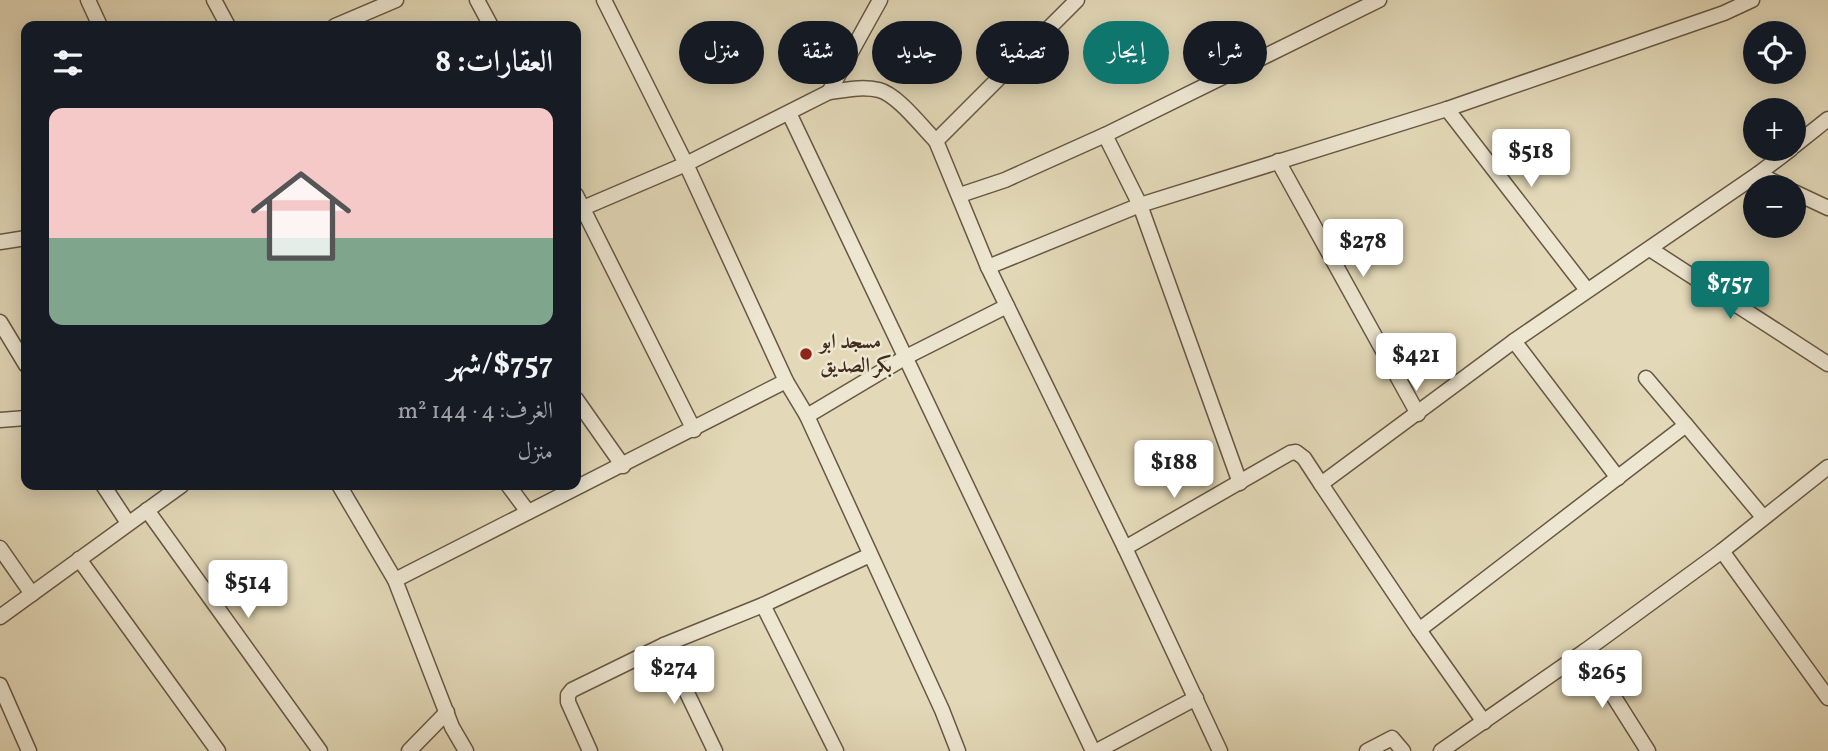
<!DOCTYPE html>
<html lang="ar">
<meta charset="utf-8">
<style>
:root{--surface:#171b24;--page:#242831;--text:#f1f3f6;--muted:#9ea1a6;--line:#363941;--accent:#0f766e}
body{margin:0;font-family:Vollkorn,Amiri,serif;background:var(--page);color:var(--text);direction:rtl;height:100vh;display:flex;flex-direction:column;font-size:26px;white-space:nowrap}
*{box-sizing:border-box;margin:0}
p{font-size:23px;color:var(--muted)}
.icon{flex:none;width:38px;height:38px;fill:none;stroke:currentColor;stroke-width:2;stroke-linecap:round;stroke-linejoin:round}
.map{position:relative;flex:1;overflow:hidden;direction:ltr}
.details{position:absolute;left:21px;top:21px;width:560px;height:469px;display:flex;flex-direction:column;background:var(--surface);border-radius:14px;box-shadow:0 4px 18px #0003;direction:rtl}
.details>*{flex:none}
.hud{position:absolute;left:602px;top:21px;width:665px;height:63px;direction:rtl;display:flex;gap:14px}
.tools{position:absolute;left:1743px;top:21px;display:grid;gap:14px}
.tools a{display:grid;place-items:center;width:63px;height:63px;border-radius:50%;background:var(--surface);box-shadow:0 4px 18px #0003;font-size:35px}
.price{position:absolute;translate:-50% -60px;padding:0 16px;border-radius:7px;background:#fff;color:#222;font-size:23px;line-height:46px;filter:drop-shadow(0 2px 4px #0008)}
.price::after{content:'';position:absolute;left:50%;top:42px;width:21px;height:16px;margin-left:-10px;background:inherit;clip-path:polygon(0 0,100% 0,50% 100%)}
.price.on{background:var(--accent);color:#fff}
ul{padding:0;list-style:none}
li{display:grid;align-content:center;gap:14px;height:371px;padding:0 28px}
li+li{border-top:2px solid var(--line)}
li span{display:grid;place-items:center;height:217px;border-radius:14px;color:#555}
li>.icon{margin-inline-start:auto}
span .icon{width:126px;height:126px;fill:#fffc;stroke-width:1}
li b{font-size:30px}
h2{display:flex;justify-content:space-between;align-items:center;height:84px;padding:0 28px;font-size:30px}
.tag{padding:0 24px;border-radius:32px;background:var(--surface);box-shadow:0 4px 18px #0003;font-size:24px;line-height:63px}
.tag.on{background:var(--accent);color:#fff}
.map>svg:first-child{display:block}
</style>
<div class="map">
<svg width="1828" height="751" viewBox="0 0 1828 751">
<rect width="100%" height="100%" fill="#e3d9b8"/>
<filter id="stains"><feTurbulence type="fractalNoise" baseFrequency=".00286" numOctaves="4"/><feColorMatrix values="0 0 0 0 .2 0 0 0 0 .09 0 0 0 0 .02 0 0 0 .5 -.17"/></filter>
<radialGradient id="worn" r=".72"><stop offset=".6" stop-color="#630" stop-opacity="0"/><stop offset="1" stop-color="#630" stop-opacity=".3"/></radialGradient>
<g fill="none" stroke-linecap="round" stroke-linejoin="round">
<defs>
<g id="minor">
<path d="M88 0 100 26"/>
<path d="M214 0 228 26"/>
<path d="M477 0 491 26"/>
<path d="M604 0 686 164 786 381 807 416 942 710 958 751"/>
<path d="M1077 0 936 141 988 267 1125 548 1220 751"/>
<path d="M335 26 396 0"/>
<path d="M829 92 880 0"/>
<path d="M1447 109 1587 290"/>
<path d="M789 113 1093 751"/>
<path d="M1105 135 1140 205 1240 483"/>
<path d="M1794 146 1828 119"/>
<path d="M1278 161 1418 414"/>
<path d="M1758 174 1785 187"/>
<path d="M1794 192 1828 208"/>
<path d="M576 195 694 430"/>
<path d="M960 195 1005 180 1105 135 1379 0"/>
<path d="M576 211 686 164 829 92C845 90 862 86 879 90 898 95 922 127 936 141"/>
<path d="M0 242 26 238"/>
<path d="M1650 249 1828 364"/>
<path d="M988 267 1140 205 1447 109 1724 13 1752 0"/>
<path d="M0 322 26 365"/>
<path d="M1514 341 1618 478"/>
<path d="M1646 378 1686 425"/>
<path d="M576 399 623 466"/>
<path d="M807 416 906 357 1007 306"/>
<path d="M0 420 26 418"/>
<path d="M103 485 128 523"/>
<path d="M339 485 395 580 452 727 466 751"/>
<path d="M508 485 528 512"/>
<path d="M147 510 320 751"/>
<path d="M0 548 32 594"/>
<path d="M1125 548 1290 453 1296 452 1304 458 1321 484"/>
<path d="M1722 551 1828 698"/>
<path d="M79 559 218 751"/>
<path d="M395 580 786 381"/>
<path d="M763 605 836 751"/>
<path d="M0 617 182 485"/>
<path d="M1419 630 1686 425 1763 517"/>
<path d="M664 645 715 751"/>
<path d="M1585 651 1648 751"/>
<path d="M0 685 29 751"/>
<path d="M1484 722 1419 630 1321 484 1514 341 1758 174 1791 149"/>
<path d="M409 751 447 712"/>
<path d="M590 751 568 702V695L572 690 664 645 763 605 870 555"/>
<path d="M1097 751 1196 698"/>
<path d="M1367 751 1392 738 1403 751"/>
<path d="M1441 751 1585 651 1722 551 1828 467"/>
</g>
</defs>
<use href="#minor" stroke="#685744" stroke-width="17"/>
<use href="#minor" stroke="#ede6d1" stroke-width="14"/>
</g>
<circle fill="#8f2418" stroke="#ede6d1" stroke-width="2.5" cx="806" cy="354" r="7"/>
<g text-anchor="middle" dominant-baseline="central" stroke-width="5" stroke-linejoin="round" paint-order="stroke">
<g font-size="21" font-weight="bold" fill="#3f2c1d" stroke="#ede6d1" text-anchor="start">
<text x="820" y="342">مسجد ابو<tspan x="820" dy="24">بكر الصديق</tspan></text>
</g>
</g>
<rect width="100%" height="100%" filter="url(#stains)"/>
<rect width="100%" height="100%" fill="url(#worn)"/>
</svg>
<div class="tools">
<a><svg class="icon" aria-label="locate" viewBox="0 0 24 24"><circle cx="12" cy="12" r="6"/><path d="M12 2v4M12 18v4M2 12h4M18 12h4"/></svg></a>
<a>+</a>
<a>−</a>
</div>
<b class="price" style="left:1531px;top:189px">$518</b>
<b class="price" style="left:1363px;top:279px">$278</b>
<b class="price on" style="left:1730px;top:321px">$757</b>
<b class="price" style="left:1416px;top:393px">$421</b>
<b class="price" style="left:1174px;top:500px">$188</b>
<b class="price" style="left:248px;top:620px">$514</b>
<b class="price" style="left:674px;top:706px">$274</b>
<b class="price" style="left:1602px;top:710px">$265</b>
<div class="hud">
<a class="tag">شراء</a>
<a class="tag on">إيجار</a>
<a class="tag">تصفية</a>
<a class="tag">جديد</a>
<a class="tag">شقة</a>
<a class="tag">منزل</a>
</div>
<section class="details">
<h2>العقارات: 8<svg class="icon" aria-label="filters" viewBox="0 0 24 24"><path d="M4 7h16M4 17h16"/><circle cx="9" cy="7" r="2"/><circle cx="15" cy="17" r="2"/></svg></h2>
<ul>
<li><span style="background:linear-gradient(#f6c9c9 60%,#7fa58c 0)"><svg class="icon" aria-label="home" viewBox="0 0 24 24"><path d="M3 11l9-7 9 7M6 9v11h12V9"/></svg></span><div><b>$757/شهر</b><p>الغرف: 4 · 144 m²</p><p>منزل</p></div></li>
</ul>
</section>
</div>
